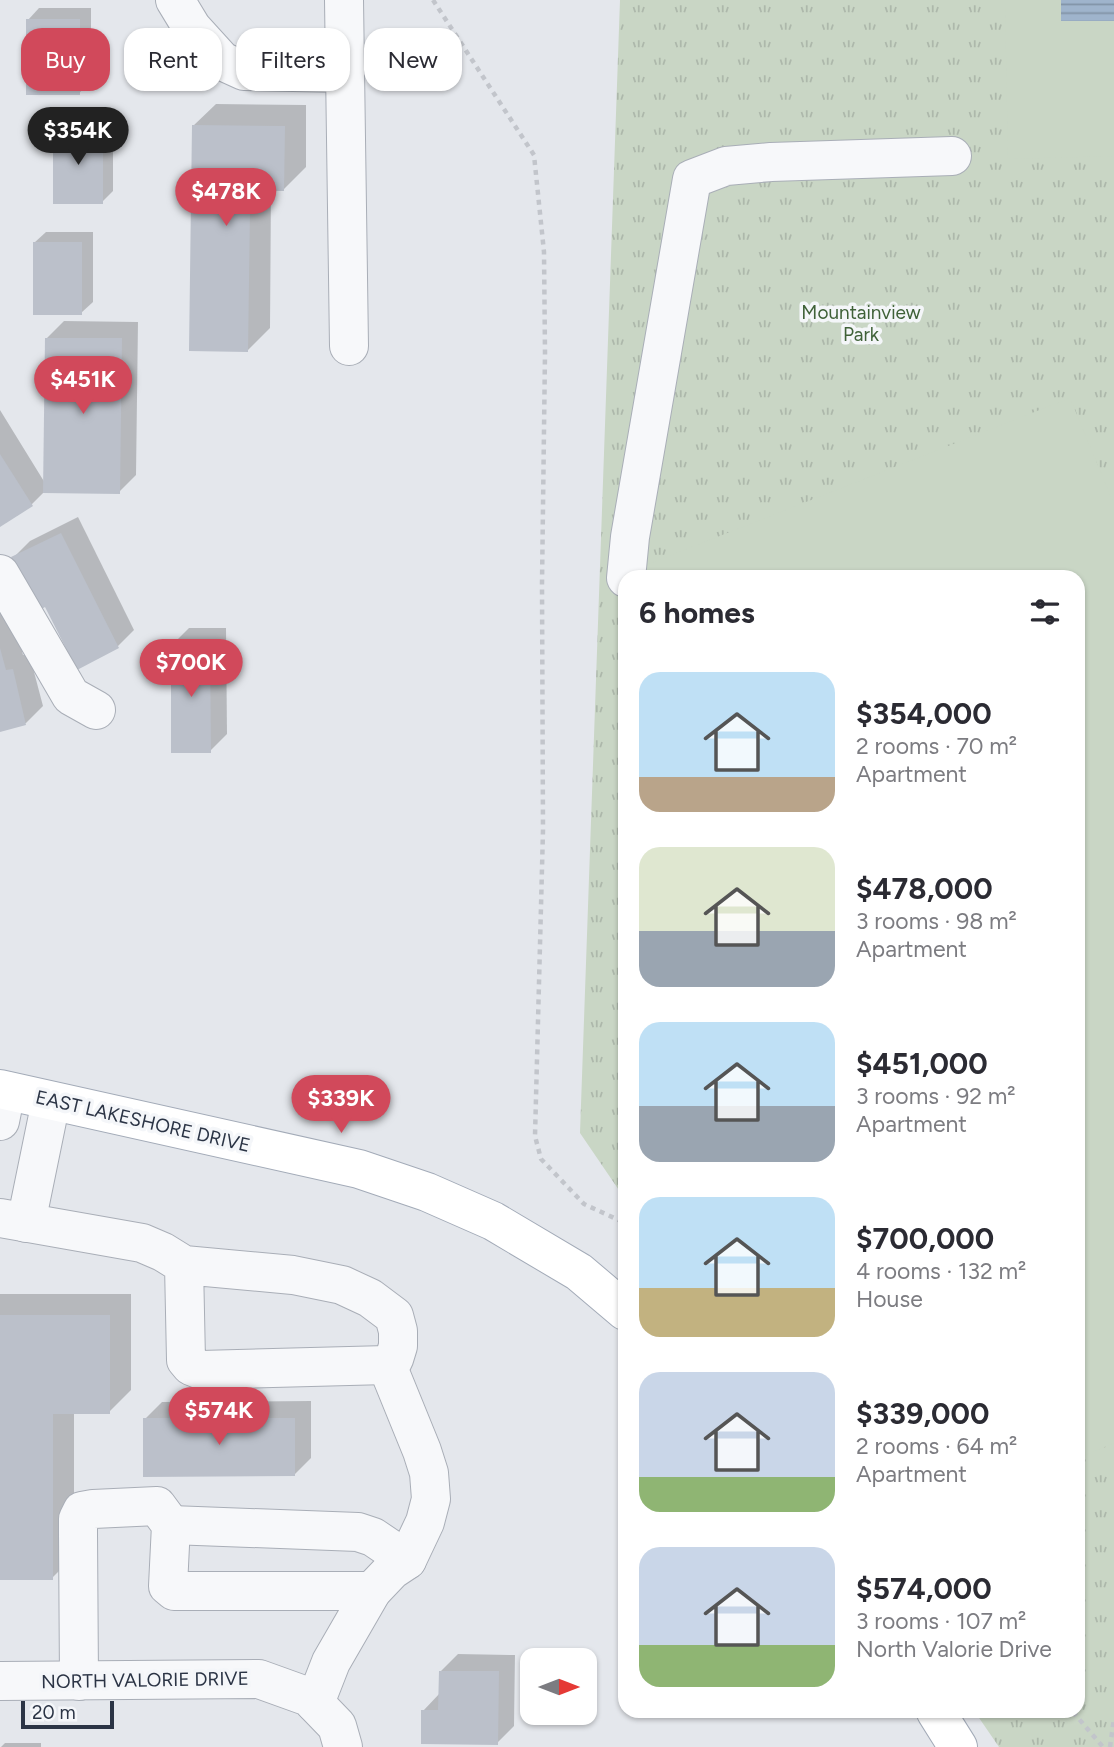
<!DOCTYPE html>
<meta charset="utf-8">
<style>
:root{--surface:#fff;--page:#f7f7f7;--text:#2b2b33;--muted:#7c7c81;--accent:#d1495b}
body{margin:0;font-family:Figtree,sans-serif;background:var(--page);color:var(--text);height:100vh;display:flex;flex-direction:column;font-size:26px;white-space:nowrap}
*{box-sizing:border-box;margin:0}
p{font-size:23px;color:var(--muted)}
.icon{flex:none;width:38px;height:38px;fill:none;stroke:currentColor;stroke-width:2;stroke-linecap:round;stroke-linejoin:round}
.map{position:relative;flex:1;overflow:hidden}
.sheet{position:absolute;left:618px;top:570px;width:467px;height:1148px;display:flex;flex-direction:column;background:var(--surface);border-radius:21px;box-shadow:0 2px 5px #0004}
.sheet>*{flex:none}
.top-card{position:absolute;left:21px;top:28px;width:492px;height:63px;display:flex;gap:14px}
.needle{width:46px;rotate:90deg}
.tools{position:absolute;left:520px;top:1648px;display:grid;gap:14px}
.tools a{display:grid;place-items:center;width:77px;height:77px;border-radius:14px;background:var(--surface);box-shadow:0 2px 5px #0004;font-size:35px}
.scale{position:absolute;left:21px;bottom:18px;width:93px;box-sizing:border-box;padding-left:7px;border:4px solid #2b3445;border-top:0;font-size:19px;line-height:24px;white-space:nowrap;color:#2b3445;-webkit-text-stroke:5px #f4f6f9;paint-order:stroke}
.price{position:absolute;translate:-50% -60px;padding:0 16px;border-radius:24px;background:var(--accent);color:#fff;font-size:23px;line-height:46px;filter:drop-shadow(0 2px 4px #0008)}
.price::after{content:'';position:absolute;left:50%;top:42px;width:21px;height:16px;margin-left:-10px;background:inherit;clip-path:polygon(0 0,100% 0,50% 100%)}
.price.on{background:#222;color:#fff}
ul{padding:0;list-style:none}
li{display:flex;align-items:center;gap:21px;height:175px;padding:0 21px}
li span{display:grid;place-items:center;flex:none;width:196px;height:140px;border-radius:21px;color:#555}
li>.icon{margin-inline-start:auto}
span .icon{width:84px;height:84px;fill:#fffc;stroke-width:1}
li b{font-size:30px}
h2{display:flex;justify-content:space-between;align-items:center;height:84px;padding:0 21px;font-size:30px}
.pill{padding:0 24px;border-radius:21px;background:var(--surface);box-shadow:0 2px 5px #0004;font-size:24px;line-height:63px}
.pill.on{background:var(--accent);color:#fff}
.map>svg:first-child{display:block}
</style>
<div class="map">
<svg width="1114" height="1747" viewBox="0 0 1114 1747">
<defs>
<pattern id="park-tufts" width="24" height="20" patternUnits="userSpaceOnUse" patternTransform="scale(1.75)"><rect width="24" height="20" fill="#c9d6c5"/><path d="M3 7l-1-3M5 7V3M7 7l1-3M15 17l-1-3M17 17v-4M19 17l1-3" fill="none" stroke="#adb8ab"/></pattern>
<pattern id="water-rules" width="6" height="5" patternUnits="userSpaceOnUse" patternTransform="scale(1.75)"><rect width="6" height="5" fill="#9fb4cc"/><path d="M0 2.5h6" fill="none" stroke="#8293a7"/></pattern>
</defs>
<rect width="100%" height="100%" fill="#e4e7ec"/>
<path fill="url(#park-tufts)" d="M620 0H1114V1747H999L975 1712H1078V578H625V1199L580 1133Z"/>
<g fill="#c9d6c5">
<path d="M1005 0H1114V156L1008 159Z"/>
<path d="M1070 398 1114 504V1443L1078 1458V578H651L646 565Z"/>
</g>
<rect fill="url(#water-rules)" x="1061" y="0" width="53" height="21"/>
<g fill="#0003">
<path d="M39 8H91V82L79 93 28 20Z"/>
<path d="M216 104 306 105V167L284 189H271L270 328 248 350 193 126Z"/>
<path d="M66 120H113V191L102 202 55 131Z"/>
<path d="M46 232H93V302L81 313 34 243Z"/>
<path d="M64 321 138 322 136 475 119 492 45 491 31 505 0 525V410L45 483 47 338Z"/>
<path d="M78 517 134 630 117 647 46 605 13 558 30 541Z"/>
<path d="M5 581 23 655 29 653 43 706 26 723 0 730V583Z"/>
<path d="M189 628H226L227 734 210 751 172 645Z"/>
<path d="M0 1294H131V1390L109 1412H74V1556L52 1578H0Z"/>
<path d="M311 1401V1458L294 1475 145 1419 162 1402Z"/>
<path d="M458 1654 515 1655 514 1726 497 1743 423 1711 440 1693 441 1671Z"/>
<path d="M5 1743H41V1747H1Z"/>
</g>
<g fill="#bbc0ca">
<rect x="26" y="19" width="54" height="76"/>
<path d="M192 125 285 126 284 191 227 190V210H250L248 352 189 351Z"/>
<rect x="53" y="130" width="50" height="74"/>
<rect x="33" y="242" width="49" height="73"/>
<path d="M45 338H122L120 494 43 493Z"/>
<path d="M0 454 33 506 0 527Z"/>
<path d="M61 533 119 648 77 670 45 607 38 611 11 557Z"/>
<path d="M171 644H210L211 753H171Z"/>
<path d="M0 648 6 670 13 669 26 725 0 732Z"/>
<path d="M0 1315H110V1414H53V1580H0Z"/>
<path d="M143 1418H295V1476L143 1477Z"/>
<path d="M439 1671H499L498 1745 421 1744V1710H438Z"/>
</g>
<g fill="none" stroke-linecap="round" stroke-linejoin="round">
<defs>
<g id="minor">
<path d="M175 0 192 28 222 61 244 71 345 73"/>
<path d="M344 0 349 346"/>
<path d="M0 574 71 696 96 710"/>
<path d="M626 578 630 537 692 179 726 166 771 162 952 156"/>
<path d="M0 1121 6 1091"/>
<path d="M0 1218 142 1243 163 1252 184 1265 293 1275 342 1285 370 1298 394 1316 398 1331V1346L394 1359 387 1365 201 1370 191 1366 186 1360 184 1265"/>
<path d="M26 1223 51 1101"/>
<path d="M171 1525 358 1532 373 1537 407 1560"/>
<path d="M0 1681 259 1679 309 1697 337 1726 343 1747"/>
<path d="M79 1681 78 1532V1519L82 1511 93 1509 157 1506 171 1525 168 1586 174 1591H372"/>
<path d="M315 1703 331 1662 372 1591 392 1570 407 1560 425 1522 431 1499 429 1473 422 1451 387 1365"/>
</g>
<g id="major">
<path d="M0 1089 359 1169 427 1192 493 1221 579 1272 625 1311"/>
<path d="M936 1712 958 1747"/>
</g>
</defs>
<use href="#minor" stroke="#a9aeb7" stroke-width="40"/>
<use href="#major" stroke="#a3abb8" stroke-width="40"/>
<g stroke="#c2c5cb" stroke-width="4.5" stroke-dasharray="5 5" stroke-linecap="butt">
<path d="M433 0 534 155 544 252 545 353 542 584 543 830 535 1136 541 1159 584 1204 625 1223"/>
<path d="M1073 1712 1103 1747"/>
<path d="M1110 1747 1114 1718"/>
</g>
<use href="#minor" stroke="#f7f8fa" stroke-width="38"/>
<use href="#major" stroke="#fff" stroke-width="38"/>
</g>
<g text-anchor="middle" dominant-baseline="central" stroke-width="7" stroke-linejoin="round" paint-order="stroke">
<g font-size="19" fill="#3f6138" stroke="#f4f6f9">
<text x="861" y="312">Mountainview<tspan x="861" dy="22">Park</tspan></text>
</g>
<g font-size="19" fill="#2b3445" stroke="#f4f6f9">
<text transform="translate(143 1121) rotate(13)">EAST LAKESHORE DRIVE</text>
<text transform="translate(145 1680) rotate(-1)">NORTH VALORIE DRIVE</text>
</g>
</g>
</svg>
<div class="tools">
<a><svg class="needle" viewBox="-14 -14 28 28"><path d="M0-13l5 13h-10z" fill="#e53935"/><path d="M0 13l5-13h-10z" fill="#7c7c81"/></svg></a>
</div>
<div class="scale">20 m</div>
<b class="price on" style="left:78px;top:167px">$354K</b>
<b class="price" style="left:226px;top:228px">$478K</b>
<b class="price" style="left:83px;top:416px">$451K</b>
<b class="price" style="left:191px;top:699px">$700K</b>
<b class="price" style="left:341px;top:1135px">$339K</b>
<b class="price" style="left:219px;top:1447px">$574K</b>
<div class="top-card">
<a class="pill on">Buy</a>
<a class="pill">Rent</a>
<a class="pill">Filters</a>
<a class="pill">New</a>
</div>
<section class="sheet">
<h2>6 homes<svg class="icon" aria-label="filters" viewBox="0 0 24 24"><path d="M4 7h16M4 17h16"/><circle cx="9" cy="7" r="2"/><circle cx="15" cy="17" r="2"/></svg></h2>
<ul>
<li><span style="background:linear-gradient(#bfe0f5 75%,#b9a48a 0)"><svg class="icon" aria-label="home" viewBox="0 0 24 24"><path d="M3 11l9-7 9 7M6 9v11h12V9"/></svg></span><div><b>$354,000</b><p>2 rooms · 70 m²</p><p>Apartment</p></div></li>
<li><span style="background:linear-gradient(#dfe7d0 60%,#9aa5b1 0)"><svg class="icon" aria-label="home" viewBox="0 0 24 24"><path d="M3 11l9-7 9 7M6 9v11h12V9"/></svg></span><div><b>$478,000</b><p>3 rooms · 98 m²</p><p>Apartment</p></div></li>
<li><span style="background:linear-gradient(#bfe0f5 60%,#9aa5b1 0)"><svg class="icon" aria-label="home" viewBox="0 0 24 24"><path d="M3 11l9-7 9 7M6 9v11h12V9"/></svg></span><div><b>$451,000</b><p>3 rooms · 92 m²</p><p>Apartment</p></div></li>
<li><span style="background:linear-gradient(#bfe0f5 65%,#c2b280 0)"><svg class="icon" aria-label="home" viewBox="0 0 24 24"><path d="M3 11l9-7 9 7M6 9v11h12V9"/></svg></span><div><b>$700,000</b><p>4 rooms · 132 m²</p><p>House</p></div></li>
<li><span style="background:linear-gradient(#c9d6e8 75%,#8fb573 0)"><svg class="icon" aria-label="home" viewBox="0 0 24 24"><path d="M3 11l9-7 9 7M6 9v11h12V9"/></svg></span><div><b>$339,000</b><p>2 rooms · 64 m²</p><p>Apartment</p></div></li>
<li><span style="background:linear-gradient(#c9d6e8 70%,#8fb573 0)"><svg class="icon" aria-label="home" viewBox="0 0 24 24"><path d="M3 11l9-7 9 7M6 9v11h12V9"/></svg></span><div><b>$574,000</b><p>3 rooms · 107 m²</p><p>North Valorie Drive</p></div></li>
</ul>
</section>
</div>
